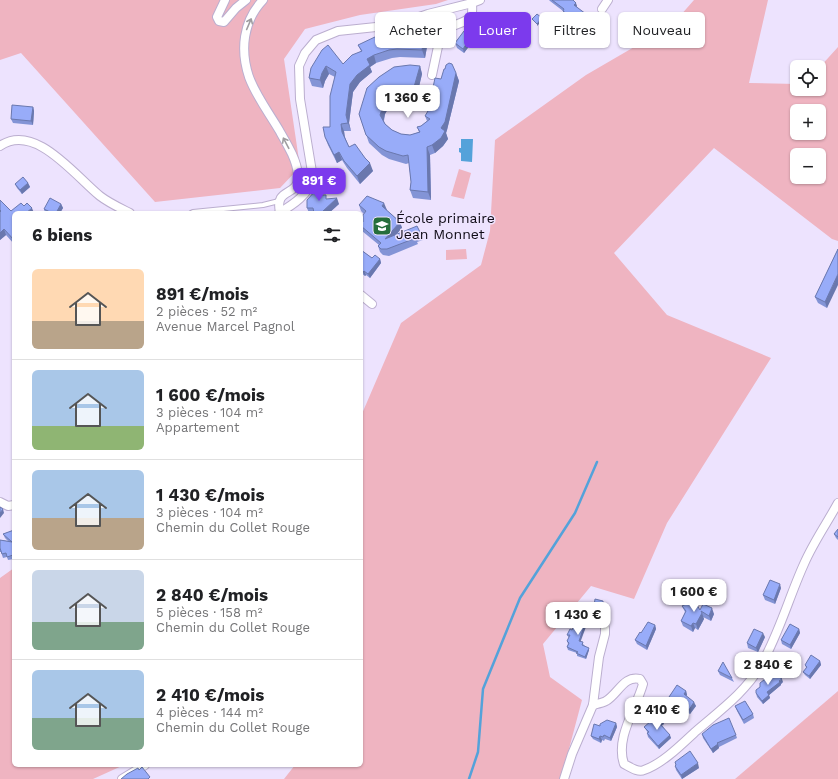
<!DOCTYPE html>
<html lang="fr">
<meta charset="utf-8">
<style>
:root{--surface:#fff;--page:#f6f6f6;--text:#202124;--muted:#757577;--line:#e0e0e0;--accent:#7c3aed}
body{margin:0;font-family:"Work Sans",sans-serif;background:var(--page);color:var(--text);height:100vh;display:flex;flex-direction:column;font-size:15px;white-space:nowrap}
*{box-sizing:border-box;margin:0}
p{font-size:13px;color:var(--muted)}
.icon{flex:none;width:22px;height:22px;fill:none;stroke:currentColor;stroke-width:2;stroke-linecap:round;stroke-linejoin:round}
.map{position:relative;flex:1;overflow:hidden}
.sheet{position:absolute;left:12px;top:211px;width:351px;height:556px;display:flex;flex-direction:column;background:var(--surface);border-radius:6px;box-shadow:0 1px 3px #0004}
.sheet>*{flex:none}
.banner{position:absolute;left:375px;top:12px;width:380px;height:36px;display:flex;gap:8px}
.tools{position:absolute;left:790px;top:60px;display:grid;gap:8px}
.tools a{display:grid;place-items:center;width:36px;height:36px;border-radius:6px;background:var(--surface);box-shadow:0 1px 3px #0004;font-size:20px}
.price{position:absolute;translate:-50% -34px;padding:0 9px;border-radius:8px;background:#fff;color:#222;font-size:13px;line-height:26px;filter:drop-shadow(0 1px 2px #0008)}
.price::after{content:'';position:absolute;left:50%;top:24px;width:12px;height:9px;margin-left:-6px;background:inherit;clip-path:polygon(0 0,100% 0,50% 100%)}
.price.active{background:var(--accent);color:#fff}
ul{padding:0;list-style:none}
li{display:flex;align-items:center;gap:12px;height:100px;padding:0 20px}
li+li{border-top:1px solid var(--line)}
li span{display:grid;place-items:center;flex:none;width:112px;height:80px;border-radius:6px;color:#555}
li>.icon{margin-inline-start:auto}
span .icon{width:48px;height:48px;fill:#fffc;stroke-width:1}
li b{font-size:17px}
h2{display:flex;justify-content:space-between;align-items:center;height:48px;padding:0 20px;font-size:17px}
.pill{padding:0 14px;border-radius:6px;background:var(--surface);box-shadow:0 1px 3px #0004;font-size:14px;line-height:36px}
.pill.active{background:var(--accent);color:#fff}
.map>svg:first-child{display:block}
</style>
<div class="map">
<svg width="838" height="779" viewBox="0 0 838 779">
<rect width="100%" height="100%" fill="#ede3fe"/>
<g fill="#efb4c1" fill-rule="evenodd">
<path d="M0 0H448L436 4 360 15 305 29 284 59 300 167 280 188 155 202 21 53 0 60Z"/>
<path d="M694 0H768L749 83 797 84V89H819V68L838 47V241L832 239 714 148 614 253 667 315 771 358 667 523 634 599 591 586 543 644 550 677 582 700 561 779H284L295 765H361V416L401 323 481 265 490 231 495 140 586 75 672 25ZM797 111H819V133H797ZM797 155H819V177H797Z"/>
<path d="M459 169 471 173 464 199 451 196Z"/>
<path d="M466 249 467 259 446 260V250Z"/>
<path d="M14 568V765H124L93 779H0V578Z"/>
<path d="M838 691V779H735Z"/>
</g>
<path fill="#54a2da" d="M461 139H473L472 162 461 161V153L459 152V148H461Z"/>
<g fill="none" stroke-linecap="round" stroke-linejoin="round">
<path stroke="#54a2da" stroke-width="2.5" d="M469 779 478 752 483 689 520 598 575 513 597 462"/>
<defs>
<path id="lane" d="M191 213 193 212 263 205 279 201"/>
<g id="street">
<path d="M225 0 217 17 219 21 224 22 236 8 246 0"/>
<path d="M263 0C243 21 240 50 249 77 256 96 269 113 279 130 287 144 297 160 298 175 300 198 274 186 280 212"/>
<path d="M602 9 608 0"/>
<path d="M432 75 440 37C449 22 466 25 471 16 473 13 472 7 472 3"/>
<path d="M0 146C35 122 75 176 100 196 109 203 120 208 130 213"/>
<path d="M279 213C294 204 308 195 313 178L300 99 299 66 305 53 316 40 338 31 395 25 428 14 472 3 480 0"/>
<path d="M361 295 372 304"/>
<path d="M0 502 8 506 14 505"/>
<path d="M593 705C597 704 602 703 606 701 618 694 624 675 640 679L643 684C636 709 615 738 624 764 630 767 638 773 644 770 662 764 681 745 695 732 718 712 746 692 761 665 779 634 789 597 804 564 813 543 827 523 838 503"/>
<path d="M122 779 145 765"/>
<path d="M564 779 572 754 593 705 599 657 605 634V628"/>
</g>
</defs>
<use href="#lane" stroke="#bbaecf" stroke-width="6"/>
<use href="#street" stroke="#bbaecf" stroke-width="10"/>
<use href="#lane" stroke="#fff" stroke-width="4"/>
<use href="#street" stroke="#fff" stroke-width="8"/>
</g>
<g fill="#8394d6">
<path d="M549 0H573L577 6V7L587 18 580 27 564 15 563 11 550 1Z"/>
<path d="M471 37 473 41 464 53 457 48 455 43Z"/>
<path d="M428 41 425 58 400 57 392 58 376 63 370 67 372 72 360 82 353 92 349 123 351 131H344L345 137 349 147 373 171 360 184 347 168 342 160 337 163 328 145 325 137 330 127 335 77 329 74 325 81 323 88 312 86 309 78 311 68 343 64 361 51 358 45Z"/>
<path d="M420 66 422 74 417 95H411L398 98 390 105 385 114 384 121 385 124 392 130 401 134 410 135 419 132 417 127 421 126 427 121 425 116 428 111 441 79 456 73 459 81 447 130 446 133 448 139 443 146 435 153 430 155 431 200 413 198 410 190 411 182 409 163 406 164 389 159 382 155 369 143 359 114Z"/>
<path d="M33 107 34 111 33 125 13 123 11 119Z"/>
<path d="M28 183 30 187 22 194 17 188 15 184Z"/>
<path d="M327 199 339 204 329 213H309L307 208Z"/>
<path d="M0 200 11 211 24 206 32 208 14 213V244L6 235 0 240Z"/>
<path d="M61 204 63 208 60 213H45L44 209Z"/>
<path d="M359 205 387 210H386L400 222 402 228 396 235 421 234 423 240 417 242 418 244 389 256 383 255 380 252 378 246 379 245 362 231 361 227V224L363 222 364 214 361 211Z"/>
<path d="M838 249 827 308 818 303 815 297Z"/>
<path d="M361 250 372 258 380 259 381 263 370 278 366 275 365 276 361 273Z"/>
<path d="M838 529V540L836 538 834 534Z"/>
<path d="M14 530V559L8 560 7 557 3 558 1 552H0V540L8 541 5 538 3 534Z"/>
<path d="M781 588 775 604 765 600 763 595Z"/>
<path d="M603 601 604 605 603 617 595 616 593 612Z"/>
<path d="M682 606 700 610 714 614 711 621 703 617 704 619 698 630 695 628 693 632 683 626 681 621 685 612Z"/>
<path d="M589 613 590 616 580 641 589 650 586 659 577 656V653L568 650 567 647 568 644 567 641 569 638 567 635Z"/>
<path d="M655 625 656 629 647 650 637 644 635 640 641 633Z"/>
<path d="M799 629 800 633 791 649 782 644 781 640Z"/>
<path d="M765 637 758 652 748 648 747 643Z"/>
<path d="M820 661 821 665 810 679 805 675 803 672 806 668 805 665Z"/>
<path d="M718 671 732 678 734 682 720 675Z"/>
<path d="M783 682 781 684V685L769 695 770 698 763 704 757 697 756 693Z"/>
<path d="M686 691 687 695 686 696 696 706 690 714 671 701 669 697Z"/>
<path d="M735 706 753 714 754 718 744 724 737 711Z"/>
<path d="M662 720 664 724 662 725 671 738 659 749 648 737 647 733H648L644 727Z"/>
<path d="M616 723 617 727 611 741 605 739 604 741 602 740 601 743 593 739 591 736 600 726Z"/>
<path d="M702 734 736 735 737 738 719 747V748L713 753 703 738Z"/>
<path d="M675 762 699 768 682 779 676 770 675 766 676 765Z"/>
</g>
<g fill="#6a78ae">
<path d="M576 3 577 6 575 9 574 5Z"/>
<path d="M586 14 587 18 580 27 579 23Z"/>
<path d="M542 18 543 20 537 26V24Z"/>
<path d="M425 33 428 41 425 58 422 50Z"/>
<path d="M471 37 473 41 464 53 463 49Z"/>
<path d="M374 55 376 63 370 67 372 72 360 82 353 92 349 123 351 131 348 123 346 115 350 84 367 59Z"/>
<path d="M326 66 329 74 325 81 323 88 320 80 322 73Z"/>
<path d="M420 66 422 74 417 95 414 87Z"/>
<path d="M456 73 459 81 447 130 446 133 448 139 443 146 435 153 432 145 441 128Z"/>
<path d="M395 90 398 98 390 105 385 114 383 123 380 115 383 106 388 97Z"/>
<path d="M33 107 34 111 33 125 31 121Z"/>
<path d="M341 124 344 131 345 140 342 132Z"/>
<path d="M427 147 430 155 431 200 428 192Z"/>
<path d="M339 152 342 160 337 163 334 155Z"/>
<path d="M370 163 373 171 360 184 357 176Z"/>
<path d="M28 183 30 187 22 194 20 190Z"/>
<path d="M337 198 339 204 329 213H322V212Z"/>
<path d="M384 203 387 210 384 213 382 206Z"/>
<path d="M61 204 63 208 60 213H56Z"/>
<path d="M32 208 34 213H26Z"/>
<path d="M400 222 402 228 387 245 385 239Z"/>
<path d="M4 229 6 235 0 240V233Z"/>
<path d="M380 259 381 263 370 278 368 274Z"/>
<path d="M364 271 366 275 365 276 363 272Z"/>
<path d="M838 274V285L827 308 825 302Z"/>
<path d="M3 509 4 513 0 518V513Z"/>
<path d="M780 584 781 588 775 604 774 600Z"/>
<path d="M603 601 604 605 603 617 601 613Z"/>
<path d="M712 608 714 614 711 621 709 616Z"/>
<path d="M589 613 590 616 580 643 579 641Z"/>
<path d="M702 613 704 619 698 630 696 624Z"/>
<path d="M693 623 695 628 693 632 691 626Z"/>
<path d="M655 625 656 629 647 650 646 646Z"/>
<path d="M799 629 800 633 791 649 790 645Z"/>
<path d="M763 633 765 637 758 652 756 648Z"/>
<path d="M589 648V650L586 659 585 657Z"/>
<path d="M820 661 821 665 810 679 809 676Z"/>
<path d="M782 679 783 682 781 684V685L768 696 767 692Z"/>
<path d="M686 691 687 695 685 698 684 694Z"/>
<path d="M769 695 770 698 763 704 762 701Z"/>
<path d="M694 702 696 706 690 714 689 710Z"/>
<path d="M662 720 664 724 661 726 659 723Z"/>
<path d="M616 723 617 727 611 741 610 738Z"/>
<path d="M670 735 671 738 659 749 658 746Z"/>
<path d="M600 736 602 740 601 743 599 739Z"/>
<path d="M718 744 719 748 713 753 711 749Z"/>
<path d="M698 763 699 768 682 779 681 775Z"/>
</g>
<g fill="#98acf9" stroke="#6a78ae">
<path d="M552 0H573L576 3 574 5 586 14 579 23 563 11 564 9Z"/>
<path d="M537 14 542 18 537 24 532 19Z"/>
<path d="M464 31 471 37 463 49 455 43Z"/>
<path d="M416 32 425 33 422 50 397 49 389 50 374 55 367 59 370 65 357 75 350 84 346 115 348 123 341 124 342 132 349 147 355 144 365 158 370 163 357 176 344 161 339 152 334 155 325 137 323 127H330V96L336 72 326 66 322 73 320 80 309 78 311 68 322 50 328 45 343 64 352 55 362 51 358 45 377 36 386 33Z"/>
<path d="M449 63 452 64 456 73 445 122 441 128 445 131 441 138 432 145 427 147 428 192 410 190 411 182 408 155 403 156 386 151 379 147 366 135 359 114 367 88 379 77 394 67 410 65 420 66 414 87H408L395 90 388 97 383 106 380 115 385 124 392 130 401 134 410 135 420 132 417 127 421 126 430 119 425 116 428 111 435 78 441 79 444 69H445L446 65Z"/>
<path d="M12 105 33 107 31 121 11 119Z"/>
<path d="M23 177 28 183 20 190 15 184Z"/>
<path d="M316 190 322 195H326V199L337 198 322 212 323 213H314L313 208H307V200Z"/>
<path d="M367 196 384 203 382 206 400 222 385 239 417 226 421 234 415 236 416 238 387 249H381L378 246 381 243 361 226V224L363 222V215L366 211 359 205Z"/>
<path d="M50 198 61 204 56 213H52L44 209Z"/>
<path d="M0 200 11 211 21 203 24 206 27 203 32 208 26 213H14V240L4 229 0 233V212L1 211 0 210Z"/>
<path d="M838 249V274L825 302 815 297Z"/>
<path d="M361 250 372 258 375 255 380 259 368 274 364 271 363 272 361 270Z"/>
<path d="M0 507 3 509 0 513Z"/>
<path d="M838 529V537L834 534Z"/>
<path d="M14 530V553H13V555L7 557 6 553 2 554 0 548V540L12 542 3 534Z"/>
<path d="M770 580 780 584 774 600 763 595Z"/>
<path d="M595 599 603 601 601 613 593 612Z"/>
<path d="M694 600 700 610 703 604 712 608 709 616 701 611 702 613 696 624 693 623 691 626 681 621 686 611 682 606Z"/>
<path d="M583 610 589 613 579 641 583 642 582 645 589 648 585 657 576 653 578 652 567 647 569 643 567 641 570 635H567L570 629 572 630 575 624 577 625Z"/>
<path d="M648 622 655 625 646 646 635 640 640 632 641 633Z"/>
<path d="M790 624 799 629 790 645 781 640Z"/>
<path d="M754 629 763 633 756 648 747 643Z"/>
<path d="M811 655 820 661 809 676 803 672 807 667 805 665Z"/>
<path d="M723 662 732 678 718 671Z"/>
<path d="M773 673 782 679 779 681 780 682 767 692 769 695 762 701 756 693V690L760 687V683Z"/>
<path d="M677 685 686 691 684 694 694 702 689 710 669 697Z"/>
<path d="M745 701 753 714 743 720 735 706Z"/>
<path d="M658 715 662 720 659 723 670 735 658 746 647 733 649 732 644 727Z"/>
<path d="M729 718 736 735 717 743 718 744 711 749 702 734 713 725Z"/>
<path d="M607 720 616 723 610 738 604 735 603 737 600 736 599 739 591 736 594 724 600 726V724Z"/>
<path d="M690 751 698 763 681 775 675 766 676 765 675 762Z"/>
<path d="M142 767 150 777 148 779H121L127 774 138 768 139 770Z"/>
</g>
<defs><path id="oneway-shaft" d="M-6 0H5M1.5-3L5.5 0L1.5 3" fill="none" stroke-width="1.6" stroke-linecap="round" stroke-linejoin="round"/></defs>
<g stroke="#9f9da1">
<use href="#oneway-shaft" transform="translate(249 24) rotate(-67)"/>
<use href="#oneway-shaft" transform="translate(286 143) rotate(-118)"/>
</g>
<defs>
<symbol id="school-square" viewBox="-11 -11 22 22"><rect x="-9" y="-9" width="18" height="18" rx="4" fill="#266e3b" stroke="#ede3fe"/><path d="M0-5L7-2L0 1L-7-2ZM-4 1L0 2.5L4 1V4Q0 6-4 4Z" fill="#fff"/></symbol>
</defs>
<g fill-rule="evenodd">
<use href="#school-square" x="371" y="215" width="22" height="22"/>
</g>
<g text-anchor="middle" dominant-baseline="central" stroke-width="3" stroke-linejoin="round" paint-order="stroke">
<g font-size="14" fill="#0e0a15" stroke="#ede3fe" text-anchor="start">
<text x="396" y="218">École primaire<tspan x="396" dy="16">Jean Monnet</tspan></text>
</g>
</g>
</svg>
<div class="tools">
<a><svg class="icon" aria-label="locate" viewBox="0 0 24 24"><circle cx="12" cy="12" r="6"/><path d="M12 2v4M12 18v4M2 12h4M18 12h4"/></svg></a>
<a>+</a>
<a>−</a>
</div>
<b class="price" style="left:408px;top:119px">1 360 €</b>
<b class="price active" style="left:319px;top:202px">891 €</b>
<b class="price" style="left:694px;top:613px">1 600 €</b>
<b class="price" style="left:578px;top:636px">1 430 €</b>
<b class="price" style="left:768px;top:686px">2 840 €</b>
<b class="price" style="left:657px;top:731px">2 410 €</b>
<div class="banner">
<a class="pill">Acheter</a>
<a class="pill active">Louer</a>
<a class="pill">Filtres</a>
<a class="pill">Nouveau</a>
</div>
<section class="sheet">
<h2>6 biens<svg class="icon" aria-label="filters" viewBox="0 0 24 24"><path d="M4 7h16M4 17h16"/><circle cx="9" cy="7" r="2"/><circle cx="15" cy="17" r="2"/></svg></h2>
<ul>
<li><span style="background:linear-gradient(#ffd9b3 65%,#b9a48a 0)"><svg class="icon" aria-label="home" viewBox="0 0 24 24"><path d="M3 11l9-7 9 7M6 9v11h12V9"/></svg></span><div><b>891 €/mois</b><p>2 pièces · 52 m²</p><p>Avenue Marcel Pagnol</p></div></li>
<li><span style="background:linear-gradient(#a9c7e8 70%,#8fb573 0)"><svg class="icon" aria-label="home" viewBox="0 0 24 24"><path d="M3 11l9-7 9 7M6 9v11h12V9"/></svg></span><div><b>1 600 €/mois</b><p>3 pièces · 104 m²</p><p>Appartement</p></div></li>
<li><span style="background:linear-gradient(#a9c7e8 60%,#b9a48a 0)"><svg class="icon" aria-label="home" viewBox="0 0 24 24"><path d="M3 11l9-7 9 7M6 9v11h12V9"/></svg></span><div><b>1 430 €/mois</b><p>3 pièces · 104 m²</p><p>Chemin du Collet Rouge</p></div></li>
<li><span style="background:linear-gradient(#c9d6e8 65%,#7fa58c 0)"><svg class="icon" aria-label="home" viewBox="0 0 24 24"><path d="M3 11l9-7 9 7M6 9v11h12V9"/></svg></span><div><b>2 840 €/mois</b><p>5 pièces · 158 m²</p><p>Chemin du Collet Rouge</p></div></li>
<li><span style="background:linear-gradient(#a9c7e8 60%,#7fa58c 0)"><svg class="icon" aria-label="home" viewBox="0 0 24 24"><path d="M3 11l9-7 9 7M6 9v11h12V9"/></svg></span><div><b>2 410 €/mois</b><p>4 pièces · 144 m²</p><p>Chemin du Collet Rouge</p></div></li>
</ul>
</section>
</div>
